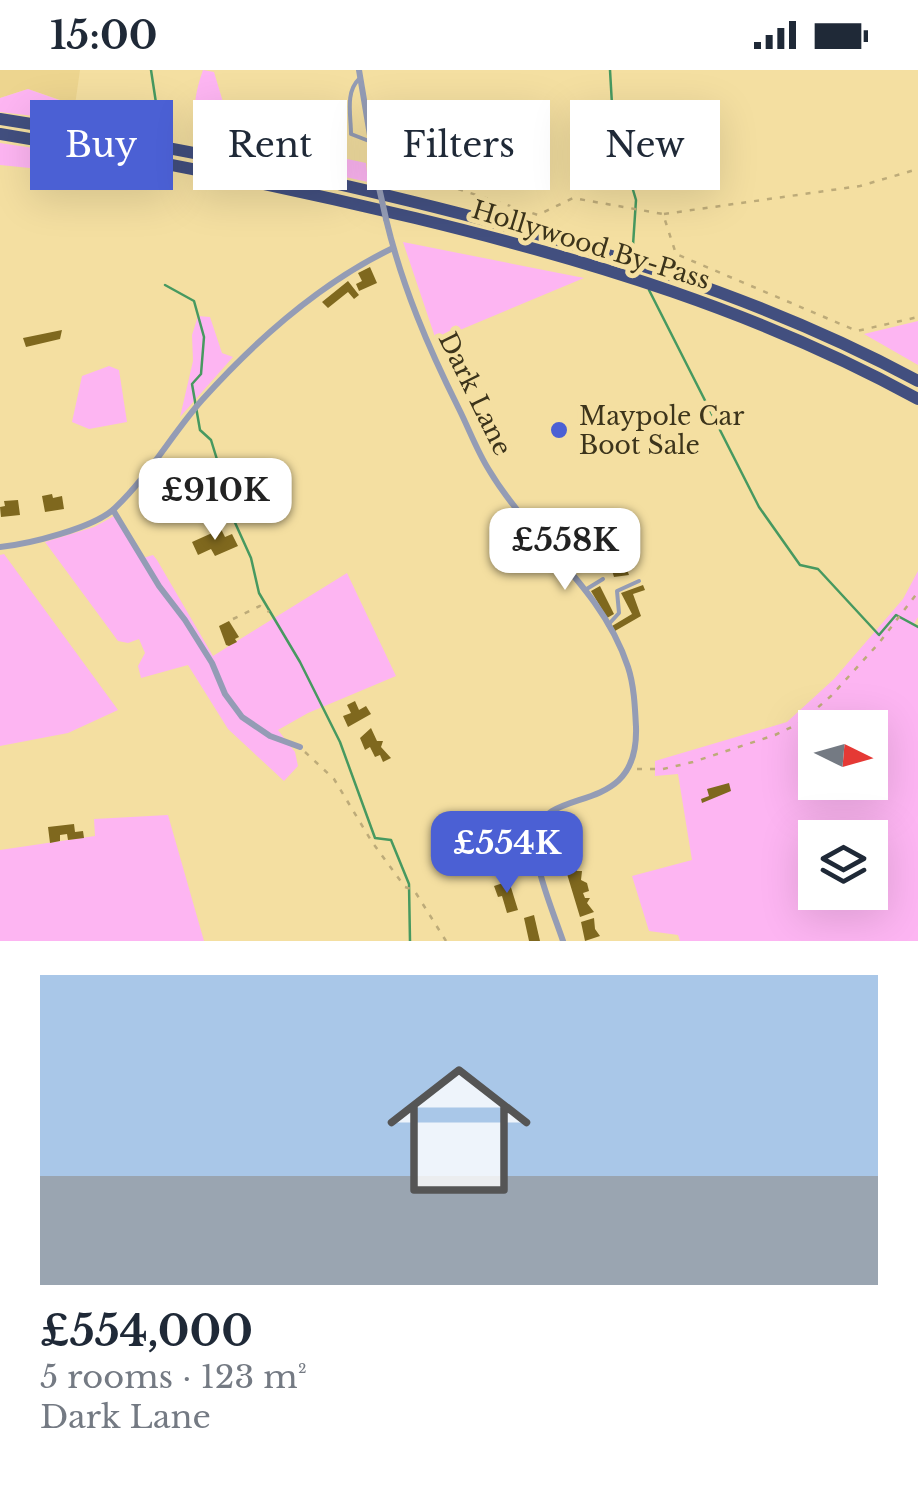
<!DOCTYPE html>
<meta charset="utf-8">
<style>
:root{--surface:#fff;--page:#f2f2f3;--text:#1f2937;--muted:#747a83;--line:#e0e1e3;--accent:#4b60d4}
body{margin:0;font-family:"Libre Baskerville",serif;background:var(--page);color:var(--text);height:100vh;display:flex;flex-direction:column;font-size:38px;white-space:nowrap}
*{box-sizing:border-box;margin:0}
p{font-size:32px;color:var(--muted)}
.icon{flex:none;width:55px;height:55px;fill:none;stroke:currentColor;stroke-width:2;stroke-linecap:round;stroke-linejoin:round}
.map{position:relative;height:871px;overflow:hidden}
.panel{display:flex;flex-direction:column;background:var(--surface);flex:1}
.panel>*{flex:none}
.hud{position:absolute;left:30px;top:30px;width:860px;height:90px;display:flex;gap:20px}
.needle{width:65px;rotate:95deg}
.tools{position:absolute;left:798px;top:640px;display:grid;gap:20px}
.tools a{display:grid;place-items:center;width:90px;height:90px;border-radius:0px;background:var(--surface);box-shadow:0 10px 40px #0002;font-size:50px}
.price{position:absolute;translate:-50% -85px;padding:0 22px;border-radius:20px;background:#fff;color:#222;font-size:32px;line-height:65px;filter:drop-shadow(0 2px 5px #0008)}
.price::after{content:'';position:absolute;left:50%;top:60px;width:30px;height:22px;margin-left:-15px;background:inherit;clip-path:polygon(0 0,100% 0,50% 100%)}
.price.on{background:var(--accent);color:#fff}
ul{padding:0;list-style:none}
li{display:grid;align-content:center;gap:20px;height:530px;padding:0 40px}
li+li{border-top:2px solid var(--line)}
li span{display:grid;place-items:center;height:310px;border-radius:0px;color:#555}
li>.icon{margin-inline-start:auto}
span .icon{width:180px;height:180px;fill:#fffc;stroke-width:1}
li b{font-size:42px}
.chip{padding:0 35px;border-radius:0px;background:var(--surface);box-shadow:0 10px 40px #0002;font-size:35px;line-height:90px}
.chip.on{background:var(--accent);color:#fff}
.status{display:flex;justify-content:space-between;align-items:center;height:70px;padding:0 50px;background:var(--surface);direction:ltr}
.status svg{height:28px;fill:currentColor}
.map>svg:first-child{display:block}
</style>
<div class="status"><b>15:00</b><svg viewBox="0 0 49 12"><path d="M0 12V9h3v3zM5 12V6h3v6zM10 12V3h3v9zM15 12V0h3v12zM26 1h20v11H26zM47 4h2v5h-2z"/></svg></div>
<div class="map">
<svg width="918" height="871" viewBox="0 0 918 871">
<rect width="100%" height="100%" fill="#f4dfa1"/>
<path fill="#edd58f" d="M0 0H80L75 35 28 19 0 28Z"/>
<g fill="#fdb5f2" fill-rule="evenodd">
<path d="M203 0 214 2 226 42 277 37V74L366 93 368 112 200 75C191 49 194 25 203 0Z"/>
<path d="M28 19 99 44 102 54 0 42V28Z"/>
<path d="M0 73 100 88 112 100 99 105 0 95Z"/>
<path d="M403 172 584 208 436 270Z"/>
<path d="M198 246 210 247 222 283 233 287 180 347 193 291 192 265Z"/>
<path d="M918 251V295L864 264Z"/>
<path d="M109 296 119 300 127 352 89 359 72 352 82 306Z"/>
<path d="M116 445 143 488 153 485 157 490 213 586 347 503 396 606 308 643 278 660 295 682 298 696 284 711 228 659 188 595 141 608 138 596 145 583 139 569 128 573 118 571 45 472 94 457Z"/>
<path d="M4 484 118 640 68 663 0 676V485Z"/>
<path d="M918 501V547L914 554 918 557V871H680L678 865 649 861 632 806 692 790 678 704 655 706V691L787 652 834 609 903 529ZM815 658H870V712H815ZM815 768H870V822H815Z"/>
<path d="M168 745 204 871H0V780L95 766 94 749Z"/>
</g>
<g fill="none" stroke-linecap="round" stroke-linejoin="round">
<g stroke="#479960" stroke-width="2.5">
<path d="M151 0 160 59"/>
<path d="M610 0 613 52 636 130 633 175 638 189"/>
<path d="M165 215 194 231 204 267 201 304 192 314 200 360 211 370 219 396 215 409 227 417 232 446 251 488 259 523 300 592 340 672 375 768 391 770 409 814 410 871"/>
<path d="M649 220 759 437 800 495 818 499 879 565 896 545 918 557"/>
</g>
</g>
<g fill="#7f681e">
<path d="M326 43 337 44 335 74 323 73 324 62H329L330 57H326Z"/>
<path d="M370 197 377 213 359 221 356 214 362 211 358 203Z"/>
<path d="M348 211 359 225 354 229 348 222 328 238 322 232Z"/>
<path d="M62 260 60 269 26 277 23 268Z"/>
<path d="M52 424 53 428 62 426 64 439 45 442 42 426Z"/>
<path d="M18 430 20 445 1 447 0 437 5 436 4 431Z"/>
<path d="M221 459 225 467 232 464 238 476 215 486 211 479 198 485 192 472Z"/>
<path d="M615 478 618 487 622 486 629 505 614 507 609 491 612 490 610 486 586 498 585 495 578 498 575 492Z"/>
<path d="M643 515 645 520 633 524 641 546 615 561 612 556 632 544 621 523Z"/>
<path d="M600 516 614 544 607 548 591 521Z"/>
<path d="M229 551 239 567 235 569 237 572 229 576 226 575 219 556Z"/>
<path d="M355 631 359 640 366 636 371 644 348 657 343 646 351 643 347 635Z"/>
<path d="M371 658 377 671H383L381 677 391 688 383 692 380 685 375 687 370 677 365 680 360 668Z"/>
<path d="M729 713 731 721 702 733 701 729 709 726 707 719Z"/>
<path d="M74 754 75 762 83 761 84 768 68 770 67 764 60 765V771L50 773 48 757Z"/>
<path d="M574 791 577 801H582L581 810 587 813 589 821 583 823 585 828H590L587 833 594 842 580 847 564 794Z"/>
<path d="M509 811 518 840 507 843 502 826 498 827 494 816Z"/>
<path d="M534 845 540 871H529L524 848Z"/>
<path d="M594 848 595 859 600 866 585 871 581 852Z"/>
</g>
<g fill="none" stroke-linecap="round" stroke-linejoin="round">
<g stroke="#bdab79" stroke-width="2.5" stroke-dasharray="5 8" stroke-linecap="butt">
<path d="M384 95 538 145 573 128 663 144 676 184 857 261 918 247"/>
<path d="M664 144 860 116 918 99"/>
<path d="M233 549 260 536 269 542"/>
<path d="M305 682 334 709 372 772 405 817 414 820 446 871"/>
<path d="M637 699H663L693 692 775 665 800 653 831 626 879 573 918 522"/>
</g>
<g stroke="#949cb5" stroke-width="4">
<path d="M359 9C345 22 351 46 351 64L369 71"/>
<path d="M585 520 603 509"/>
<path d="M608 555 619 543 617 521 639 511"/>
</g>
<g stroke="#949cb5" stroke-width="6">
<path d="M359 0 378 113"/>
<path d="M386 149C402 216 428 277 459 339 469 359 477 381 489 400 530 469 602 517 628 597 634 615 635 637 636 657 639 748 549 714 536 762 530 788 554 844 563 871"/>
<path d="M113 440 159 516 185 550 212 593 225 624 242 647 270 666 300 677"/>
<path d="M0 477C29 474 94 458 115 438 148 407 172 364 202 330 256 270 320 213 393 178"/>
</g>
<g stroke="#424f7f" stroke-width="12">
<path d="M0 49C138 70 275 98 410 131 586 174 758 225 918 311"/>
<path d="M0 64C139 87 277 115 415 148 589 190 760 242 918 329"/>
</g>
<path stroke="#949cb5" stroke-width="6" d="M378 113 386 149"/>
</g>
<circle fill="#4b60d4" stroke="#f4dfa1" stroke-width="4" cx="559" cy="360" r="10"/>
<g text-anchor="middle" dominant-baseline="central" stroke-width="10" stroke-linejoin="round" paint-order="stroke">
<g font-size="25" fill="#3c341b" stroke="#f4dfa1">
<text transform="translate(591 175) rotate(17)">Hollywood By-Pass</text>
<text transform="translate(475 324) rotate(64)">Dark Lane</text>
</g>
<g font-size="25" fill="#3c341b" stroke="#f4dfa1" text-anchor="start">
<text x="579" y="346">Maypole Car<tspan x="579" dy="29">Boot Sale</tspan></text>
</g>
</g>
</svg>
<div class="tools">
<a><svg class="needle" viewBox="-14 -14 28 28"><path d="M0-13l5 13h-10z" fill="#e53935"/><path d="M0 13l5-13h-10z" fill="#747a83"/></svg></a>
<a><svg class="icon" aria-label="layers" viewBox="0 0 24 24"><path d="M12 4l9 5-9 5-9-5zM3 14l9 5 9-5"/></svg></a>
</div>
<b class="price" style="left:215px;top:473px">£910K</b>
<b class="price" style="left:565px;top:523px">£558K</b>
<b class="price on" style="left:507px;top:826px">£554K</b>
<div class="hud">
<a class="chip on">Buy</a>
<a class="chip">Rent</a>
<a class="chip">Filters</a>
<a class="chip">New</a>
</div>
</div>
<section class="panel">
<ul>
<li><span style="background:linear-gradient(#a9c7e8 65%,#9aa5b1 0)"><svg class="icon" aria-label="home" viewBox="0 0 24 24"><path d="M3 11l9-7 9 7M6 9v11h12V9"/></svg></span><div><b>£554,000</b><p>5 rooms · 123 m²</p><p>Dark Lane</p></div></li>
</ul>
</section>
